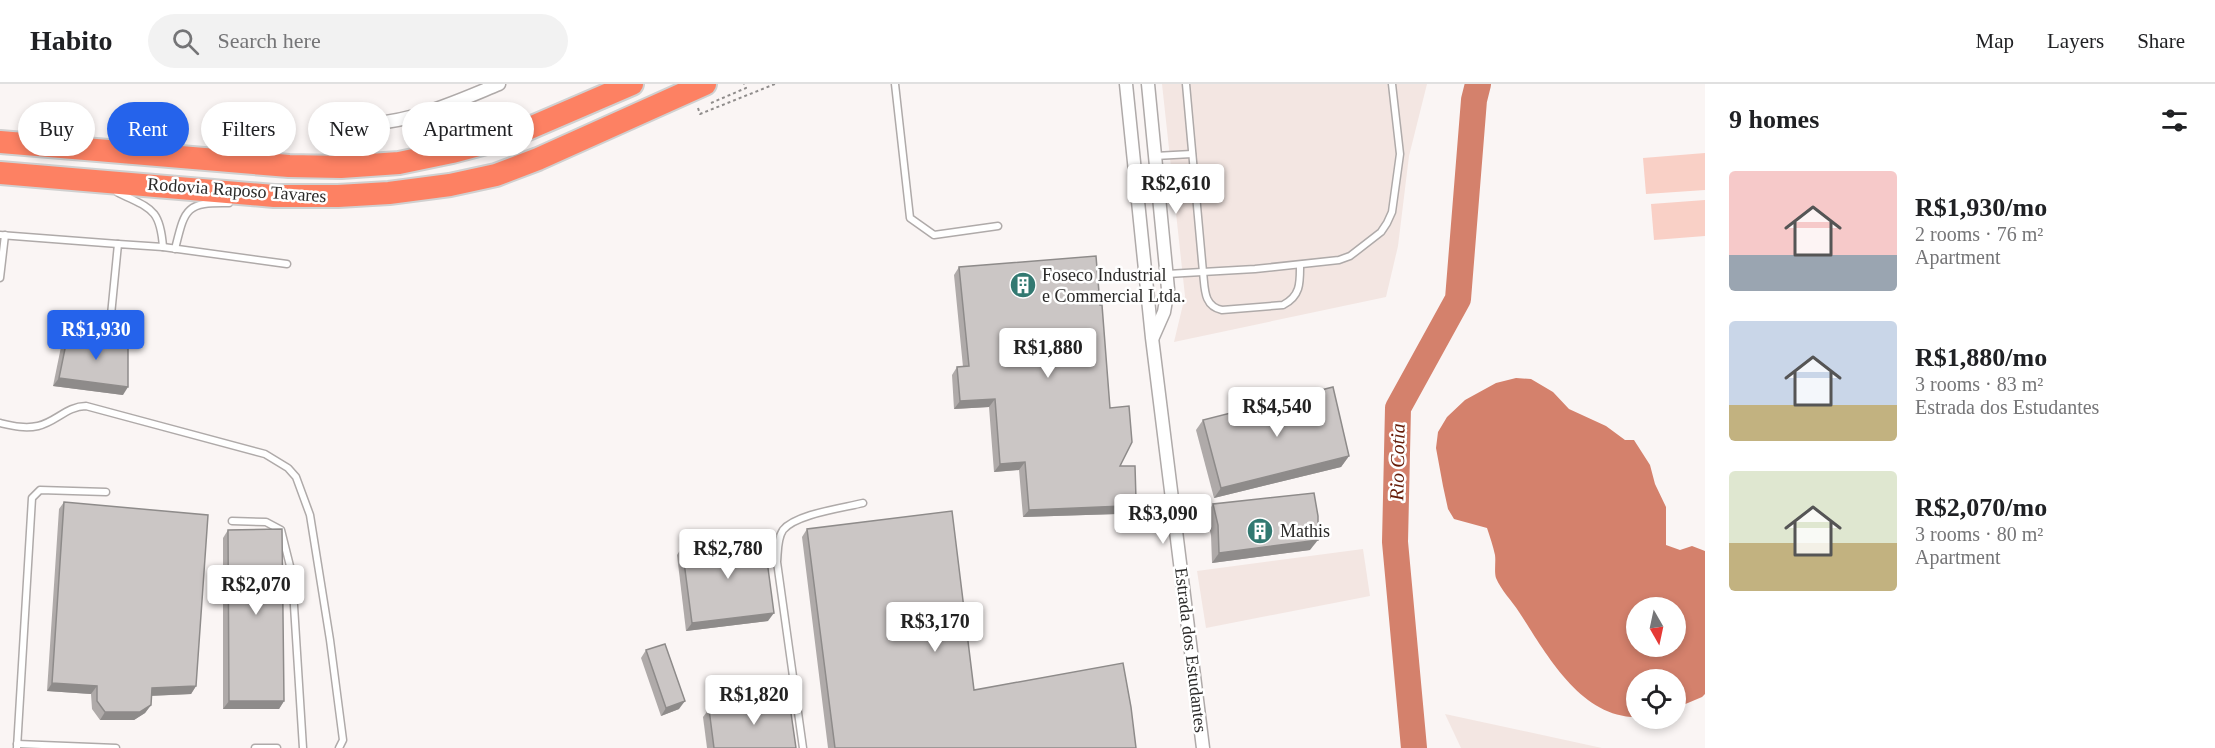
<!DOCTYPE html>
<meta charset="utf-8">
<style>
:root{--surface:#fff;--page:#f2f2f2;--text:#202124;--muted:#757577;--line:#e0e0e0;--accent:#2563eb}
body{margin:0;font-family:Georgia,serif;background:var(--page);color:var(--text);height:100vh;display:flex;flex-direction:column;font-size:22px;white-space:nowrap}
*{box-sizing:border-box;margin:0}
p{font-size:20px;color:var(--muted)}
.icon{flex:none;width:33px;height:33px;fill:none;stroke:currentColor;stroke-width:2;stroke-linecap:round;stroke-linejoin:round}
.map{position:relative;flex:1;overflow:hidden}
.side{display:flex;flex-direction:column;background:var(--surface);width:510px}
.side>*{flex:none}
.guide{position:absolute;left:18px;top:18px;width:570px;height:54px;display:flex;gap:12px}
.needle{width:39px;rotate:171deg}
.fabs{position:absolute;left:1626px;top:513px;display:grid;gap:12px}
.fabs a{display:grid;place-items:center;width:60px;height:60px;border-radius:50%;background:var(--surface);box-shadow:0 3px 9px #0003;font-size:30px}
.price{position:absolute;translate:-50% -51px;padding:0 14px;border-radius:6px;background:#fff;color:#222;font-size:20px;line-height:39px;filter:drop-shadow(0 2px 3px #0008)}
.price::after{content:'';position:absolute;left:50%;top:36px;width:18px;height:14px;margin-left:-9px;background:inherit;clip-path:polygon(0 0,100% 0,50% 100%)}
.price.on{background:var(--accent);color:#fff}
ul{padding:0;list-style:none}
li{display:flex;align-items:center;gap:18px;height:150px;padding:0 24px}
li span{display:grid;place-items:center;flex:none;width:168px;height:120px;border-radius:6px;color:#555}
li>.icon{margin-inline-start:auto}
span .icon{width:72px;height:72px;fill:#fffc;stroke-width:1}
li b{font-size:26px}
h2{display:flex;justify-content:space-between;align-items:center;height:72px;padding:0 24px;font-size:26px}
.pill{padding:0 21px;border-radius:27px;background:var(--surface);box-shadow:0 3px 9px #0003;font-size:21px;line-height:54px}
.pill.on{background:var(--accent);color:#fff}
header{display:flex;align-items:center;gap:36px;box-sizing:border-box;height:84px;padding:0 30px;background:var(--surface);border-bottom:2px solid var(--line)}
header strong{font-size:28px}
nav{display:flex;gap:33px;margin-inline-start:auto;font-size:21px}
.search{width:420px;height:54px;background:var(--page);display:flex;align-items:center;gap:15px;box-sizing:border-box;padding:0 21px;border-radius:33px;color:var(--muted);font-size:22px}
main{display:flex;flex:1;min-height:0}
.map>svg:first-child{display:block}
</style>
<header>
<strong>Habito</strong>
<div class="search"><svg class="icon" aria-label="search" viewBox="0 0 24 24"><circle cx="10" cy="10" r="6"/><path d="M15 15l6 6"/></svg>Search here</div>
<nav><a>Map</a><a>Layers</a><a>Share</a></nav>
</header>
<main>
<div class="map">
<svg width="1705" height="664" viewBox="0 0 1705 664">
<rect width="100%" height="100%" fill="#faf5f4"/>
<g fill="#f3e6e2">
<path d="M1162 0H1427L1409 72 1398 162 1386 213 1174 258 1185 212Z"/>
<path d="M1363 465 1370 512 1206 544 1197 487Z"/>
<path d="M1445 630 1602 664H1461Z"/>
</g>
<g fill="#f9d0c6">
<path d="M1705 69V106L1646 110 1643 74Z"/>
<path d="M1705 116V152L1654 156 1651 120Z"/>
</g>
<path fill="#d4816c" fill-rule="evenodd" d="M1516 294 1531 295 1553 308 1569 325 1606 342 1625 356H1634L1650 381 1655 400 1666 423V461L1680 466 1692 462 1705 467V610L1702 613 1676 624V596H1636V633C1580 633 1546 569 1519 528 1512 517 1501 506 1496 494 1494 487 1496 478 1495 471 1493 462 1490 453 1487 444L1454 435 1448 425 1443 402 1436 364 1438 348 1447 333 1465 316 1496 299ZM1636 524H1676V562H1636Z"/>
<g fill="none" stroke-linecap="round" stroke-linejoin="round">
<path stroke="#d4816c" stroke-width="26" d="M1414 664 1395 458 1398 324 1458 215 1474 16 1478 0"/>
<defs>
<g id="lane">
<path d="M895 0 910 134 934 151 998 142"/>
<path d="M1186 0 1203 188C1205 204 1203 222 1222 226L1283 221C1301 212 1300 198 1300 181"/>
<path d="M1155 72 1192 70"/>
<path d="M117 108C150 125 160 123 163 163"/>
<path d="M0 151 118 160"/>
<path d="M175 165C185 125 185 118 229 119"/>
<path d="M1167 190 1255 185 1339 176 1350 172 1381 148 1387 139 1392 128 1400 70 1392 0"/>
<path d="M0 194 5 151"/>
<path d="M82 248C100 249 106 250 111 231L118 160 163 163 287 180"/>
<path d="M0 339C13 342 25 345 38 342 56 338 67 322 86 322L265 370 288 384 296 393 310 431 330 556 343 656 339 664"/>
<path d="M232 437 266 438 281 446 292 490 303 664"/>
<path d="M17 660 116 664"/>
<path d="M17 664 32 414 40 406 106 408"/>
<path d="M255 664H277"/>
<path d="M803 664 777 478C778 468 777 455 783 446 796 430 843 424 863 419"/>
</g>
<g id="street">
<path d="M1126 0 1152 254 1203 664"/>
<path d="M1148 0 1168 205 1164 228 1153 253"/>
<path d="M337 38C394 47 448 21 499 0"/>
</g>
<g id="highway">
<path d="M0 58 289 82 341 83 399 79 452 68 509 53 632 0"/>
<path d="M0 89 274 112H338L389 109 450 101 496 91 538 75 705 0"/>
</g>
</defs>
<use href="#lane" stroke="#afaaa9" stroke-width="9"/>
<use href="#street" stroke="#afaaa9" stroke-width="15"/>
<use href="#highway" stroke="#d0d0d0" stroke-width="26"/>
<g stroke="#908d8c" stroke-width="2" stroke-dasharray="3 3" stroke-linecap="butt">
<path d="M711 19 746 4 744 0"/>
<path d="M698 24 700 30 775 0"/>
</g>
<use href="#lane" stroke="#fff" stroke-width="6"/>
<use href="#street" stroke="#fff" stroke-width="12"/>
<use href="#highway" stroke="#fd8163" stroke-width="22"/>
</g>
<g fill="#afaaa9">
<path d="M959 183 1110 324 1120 382 1131 423 1121 424 1117 430 1023 433 1019 386 994 388 989 323 954 325 952 291 957 283H963L954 191Z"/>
<path d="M68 250 123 311 53 302 62 258Z"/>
<path d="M1203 336 1349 372 1341 383 1214 414 1196 346Z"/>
<path d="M64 418 196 602 191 610 151 612V621L145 629 134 636H100L92 625 91 610 47 607 59 425Z"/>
<path d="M1213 420 1310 466 1212 479 1211 451 1206 431Z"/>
<path d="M807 445 974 606 1136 664H828L802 453Z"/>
<path d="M228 446 284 617 279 625H223V454Z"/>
<path d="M682 463 768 537 686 547 677 471Z"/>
<path d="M646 566 679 625 661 632 641 574Z"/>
<path d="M709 625 796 664H707L703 633Z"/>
</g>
<g fill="#8e8b8a">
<path d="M59 294 128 303 123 311 53 302Z"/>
<path d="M995 315 989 323 954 325 960 317Z"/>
<path d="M1349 372 1341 383 1214 414 1221 404Z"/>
<path d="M1025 378 1019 386 994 388 1000 380Z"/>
<path d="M1136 415 1131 423 1121 424 1117 430 1023 433 1029 426Z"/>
<path d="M1318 456 1310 466 1212 479 1219 469Z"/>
<path d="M774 529 768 537 686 547 692 539Z"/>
<path d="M52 599 97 602 91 610 47 607Z"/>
<path d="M196 602 191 610 146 612 152 604Z"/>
<path d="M229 617H284L279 625H223Z"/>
<path d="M685 617 679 625 661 632 666 624Z"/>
<path d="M151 621 145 629 134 636H100L105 628Z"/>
</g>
<g fill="#cbc6c5" stroke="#8e8b8a" stroke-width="1.5">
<path d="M1096 172 1100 221H1102L1110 324 1129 322 1132 358 1120 382H1135L1136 415 1124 417 1123 422 1029 426 1025 378 1000 380 995 315 960 317 957 283 969 282 959 183Z"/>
<path d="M68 250 128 257V303L59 294Z"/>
<path d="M1333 303 1349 372 1221 404 1203 336Z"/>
<path d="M1314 409 1318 432V456L1219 469 1218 441 1213 420Z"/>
<path d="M64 418 208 431 196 602 152 604 151 621 140 628H105L97 617V602L52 599Z"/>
<path d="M952 427 974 606 1123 579 1131 623 1136 664H835L807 445Z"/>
<path d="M282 445 284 617H229L228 446Z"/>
<path d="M764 454 774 529 692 539 682 463Z"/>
<path d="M665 560 685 617 666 624 646 566Z"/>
<path d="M789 615 796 664H714L709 625Z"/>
</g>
<defs>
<symbol id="building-disc" viewBox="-11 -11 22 22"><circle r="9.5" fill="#327971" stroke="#fff"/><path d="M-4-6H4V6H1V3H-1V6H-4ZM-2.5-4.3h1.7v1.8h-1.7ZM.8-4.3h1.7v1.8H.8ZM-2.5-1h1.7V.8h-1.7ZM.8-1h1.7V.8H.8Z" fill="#fff"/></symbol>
</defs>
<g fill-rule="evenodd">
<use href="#building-disc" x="1008" y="186" width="30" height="30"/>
<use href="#building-disc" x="1245" y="432" width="30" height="30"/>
</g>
<g text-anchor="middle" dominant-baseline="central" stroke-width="5" stroke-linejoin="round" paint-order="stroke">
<g font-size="18" fill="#2b2a29" stroke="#fff">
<text transform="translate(237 106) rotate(4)">Rodovia Raposo Tavares</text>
<text transform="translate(1191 566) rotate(83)">Estrada dos Estudantes</text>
</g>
<g font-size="18" fill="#2b2a29" stroke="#fff" text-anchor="start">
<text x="1042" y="191">Foseco Industrial<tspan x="1042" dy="21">e Commercial Ltda.</tspan></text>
<text x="1280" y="447">Mathis</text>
</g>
<g font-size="20" font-style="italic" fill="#661c08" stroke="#fff">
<text transform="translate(1397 378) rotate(-89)">Rio Cotia</text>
</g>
</g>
</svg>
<div class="fabs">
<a><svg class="needle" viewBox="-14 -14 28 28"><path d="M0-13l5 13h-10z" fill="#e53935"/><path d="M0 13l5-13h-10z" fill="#757577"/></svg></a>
<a><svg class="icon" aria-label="locate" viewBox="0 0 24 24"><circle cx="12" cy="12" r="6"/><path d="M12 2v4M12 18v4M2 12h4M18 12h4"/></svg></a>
</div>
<b class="price" style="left:1176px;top:131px">R$2,610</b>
<b class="price on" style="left:96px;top:277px">R$1,930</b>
<b class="price" style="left:1048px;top:295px">R$1,880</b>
<b class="price" style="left:1277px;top:354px">R$4,540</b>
<b class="price" style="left:1163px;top:461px">R$3,090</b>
<b class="price" style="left:728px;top:496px">R$2,780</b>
<b class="price" style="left:256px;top:532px">R$2,070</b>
<b class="price" style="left:935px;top:569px">R$3,170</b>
<b class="price" style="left:754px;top:642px">R$1,820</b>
<div class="guide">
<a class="pill">Buy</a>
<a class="pill on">Rent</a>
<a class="pill">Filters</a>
<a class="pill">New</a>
<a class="pill">Apartment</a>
</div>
</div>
<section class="side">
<h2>9 homes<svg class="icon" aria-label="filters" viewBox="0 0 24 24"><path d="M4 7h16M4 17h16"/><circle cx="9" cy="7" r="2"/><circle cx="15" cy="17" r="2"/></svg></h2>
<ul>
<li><span style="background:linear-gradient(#f6c9c9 70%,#9aa5b1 0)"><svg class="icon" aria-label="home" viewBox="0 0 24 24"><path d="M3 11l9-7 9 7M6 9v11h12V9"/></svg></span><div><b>R$1,930/mo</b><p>2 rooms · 76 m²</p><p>Apartment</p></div></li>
<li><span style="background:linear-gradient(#c9d6e8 70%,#c2b280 0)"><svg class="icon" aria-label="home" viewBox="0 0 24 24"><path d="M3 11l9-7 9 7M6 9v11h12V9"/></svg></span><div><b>R$1,880/mo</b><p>3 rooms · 83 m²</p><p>Estrada dos Estudantes</p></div></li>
<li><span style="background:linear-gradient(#dfe7d0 60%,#c2b280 0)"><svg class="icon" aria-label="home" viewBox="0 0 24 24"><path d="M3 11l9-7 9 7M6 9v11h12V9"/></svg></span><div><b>R$2,070/mo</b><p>3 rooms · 80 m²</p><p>Apartment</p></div></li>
</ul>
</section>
</main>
